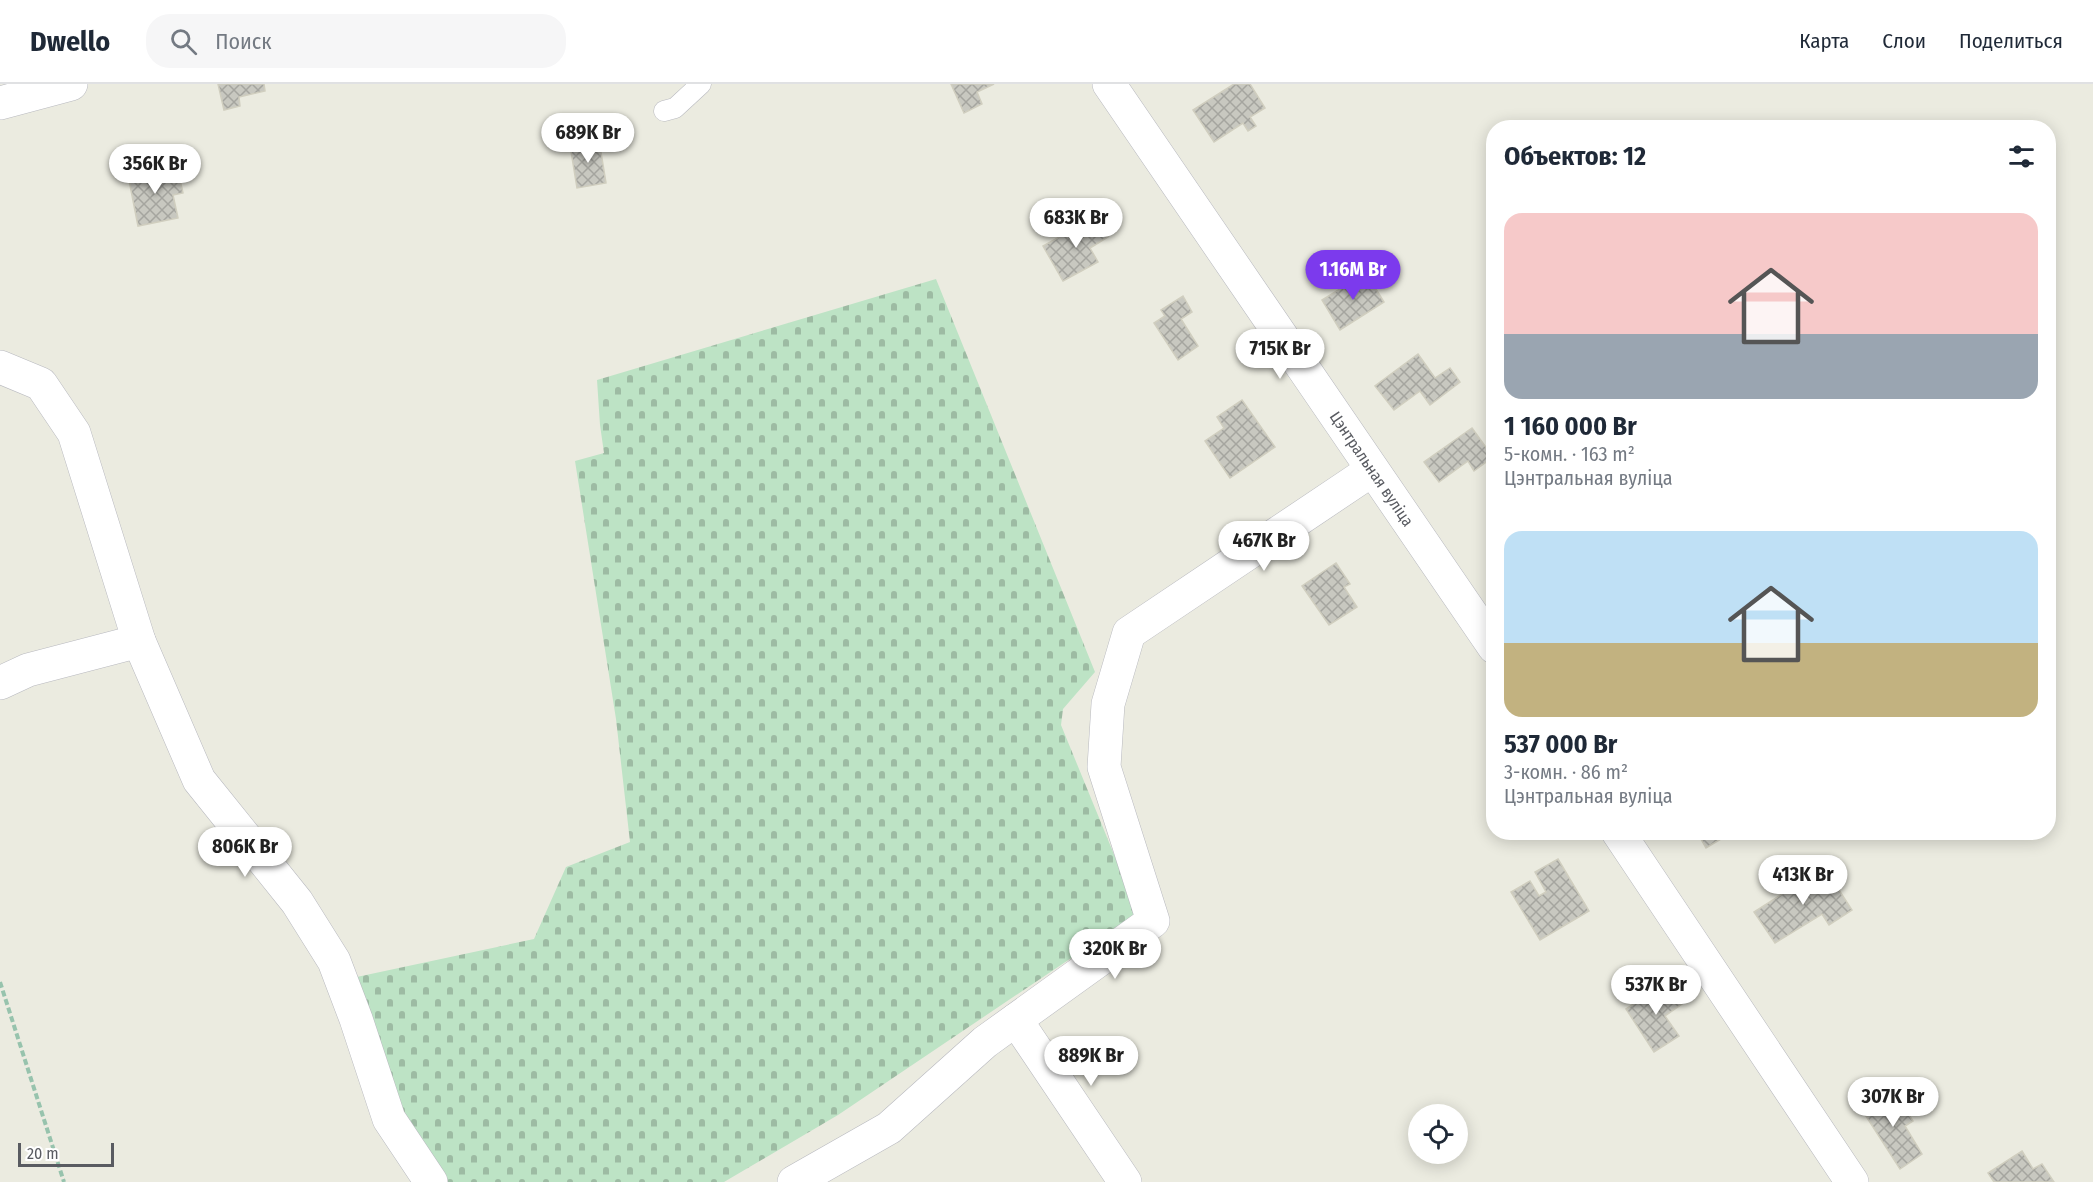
<!DOCTYPE html>
<html lang="ru">
<meta charset="utf-8">
<style>
:root{--surface:#fff;--page:#f6f6f7;--text:#1f2937;--muted:#747a83;--line:#e0e1e3;--accent:#7c3aed}
body{margin:0;font-family:"Fira Sans Condensed",sans-serif;background:var(--page);color:var(--text);height:100vh;display:flex;flex-direction:column;font-size:22px;white-space:nowrap}
*{box-sizing:border-box;margin:0}
p{font-size:20px;color:var(--muted)}
.icon{flex:none;width:33px;height:33px;fill:none;stroke:currentColor;stroke-width:2;stroke-linecap:round;stroke-linejoin:round}
.map{position:relative;flex:1;overflow:hidden}
.panel{position:absolute;left:1486px;top:36px;width:570px;height:720px;display:flex;flex-direction:column;background:var(--surface);border-radius:24px;box-shadow:0 3px 15px #0003}
.panel>*{flex:none}
.buttons{position:absolute;left:1408px;top:1020px;display:grid;gap:12px}
.buttons a{display:grid;place-items:center;width:60px;height:60px;border-radius:50%;background:var(--surface);box-shadow:0 3px 15px #0003;font-size:30px}
.scale{position:absolute;left:18px;bottom:15px;width:96px;box-sizing:border-box;padding-left:6px;border:3px solid #595b61;border-top:0;font-size:16px;line-height:21px;white-space:nowrap;color:#595b61;-webkit-text-stroke:4px #fff;paint-order:stroke}
.price{position:absolute;translate:-50% -51px;padding:0 14px;border-radius:21px;background:#fff;color:#222;font-size:20px;line-height:39px;filter:drop-shadow(0 2px 3px #0008)}
.price::after{content:'';position:absolute;left:50%;top:36px;width:18px;height:14px;margin-left:-9px;background:inherit;clip-path:polygon(0 0,100% 0,50% 100%)}
.price.on{background:var(--accent);color:#fff}
ul{padding:0;list-style:none}
li{display:grid;align-content:center;gap:12px;height:318px;padding:0 18px}
li span{display:grid;place-items:center;height:186px;border-radius:18px;color:#555}
li>.icon{margin-inline-start:auto}
span .icon{width:108px;height:108px;fill:#fffc;stroke-width:1}
li b{font-size:26px}
h2{display:flex;justify-content:space-between;align-items:center;height:72px;padding:0 18px;font-size:26px}
header{display:flex;align-items:center;gap:36px;box-sizing:border-box;height:84px;padding:0 30px;background:var(--surface);border-bottom:2px solid var(--line)}
header strong{font-size:28px}
nav{display:flex;gap:33px;margin-inline-start:auto;font-size:21px}
.search{width:420px;height:54px;background:var(--page);display:flex;align-items:center;gap:15px;box-sizing:border-box;padding:0 21px;border-radius:24px;color:var(--muted);font-size:22px}
.map>svg:first-child{display:block}
</style>
<header>
<strong>Dwello</strong>
<div class="search"><svg class="icon" aria-label="search" viewBox="0 0 24 24"><circle cx="10" cy="10" r="6"/><path d="M15 15l6 6"/></svg>Поиск</div>
<nav><a>Карта</a><a>Слои</a><a>Поделиться</a></nav>
</header>
<div class="map">
<svg width="2093" height="1098" viewBox="0 0 2093 1098">
<defs>
<pattern id="cemetery-stones" width="16" height="16" patternUnits="userSpaceOnUse" patternTransform="scale(1.5)"><rect width="16" height="16" fill="#bde3c5"/><path d="M2 7V4a2 2 0 0 1 4 0v3zM10 15v-3a2 2 0 0 1 4 0v3z" fill="#9dbba3"/></pattern>
<pattern id="building-cross-hatch" width="8" height="8" patternUnits="userSpaceOnUse" patternTransform="scale(1.5)"><rect width="8" height="8" fill="#c8c8c0"/><path d="M0 0l8 8M0 8l8-8" fill="none" stroke="#a5a59f"/></pattern>
</defs>
<rect width="100%" height="100%" fill="#ebebe0"/>
<path fill="url(#cemetery-stones)" d="M936 195 1095 588 1063 625 1061 641 1138 829 838 1031 724 1098H444L390 1008 352 894 534 855 566 783 630 758 616 635 575 377 604 369 600 341 597 296Z"/>
<g fill="url(#building-cross-hatch)" stroke="#d0cebf" stroke-width="1.5">
<path d="M218 0H264L265 7 239 13 240 22 224 26Z"/>
<path d="M951 0H994L977 8 982 20 964 29Z"/>
<path d="M1234 0H1250L1265 24 1250 33 1256 42 1248 47 1243 39 1214 58 1193 26Z"/>
<path d="M599 56 606 99 577 104 570 61Z"/>
<path d="M168 83 170 89 178 87 183 109 173 111 178 134 138 142 128 91Z"/>
<path d="M1097 132 1108 153 1090 164 1098 178 1063 197 1043 162Z"/>
<path d="M1366 189 1384 218 1340 246 1322 216Z"/>
<path d="M1183 212 1192 228 1181 235 1198 262 1178 276 1154 239 1165 232 1161 226Z"/>
<path d="M1418 270 1435 294 1450 284 1460 298 1430 321 1420 307 1394 326 1375 302Z"/>
<path d="M1242 316 1275 363 1230 394 1205 357 1224 344 1217 333Z"/>
<path d="M1472 344 1493 373 1474 387 1468 377 1439 398 1424 378Z"/>
<path d="M1336 479 1350 500 1344 503 1357 523 1329 541 1302 502Z"/>
<path d="M1697 748H1731V749L1706 764Z"/>
<path d="M1558 775 1589 827 1540 856 1511 808 1530 797 1539 812 1546 808 1535 788Z"/>
<path d="M1824 783 1852 826 1829 841 1822 830 1775 859 1754 828Z"/>
<path d="M1667 898 1682 920 1665 932 1679 952 1654 968 1626 925Z"/>
<path d="M1893 1006 1913 1037 1905 1042 1922 1070 1900 1085 1862 1026Z"/>
<path d="M2022 1067 2033 1085 2042 1080 2054 1098H1994L1988 1089Z"/>
</g>
<g fill="none" stroke-linecap="round" stroke-linejoin="round">
<defs>
<path id="service" d="M664 27 675 24 701 0"/>
<g id="minor">
<path d="M0 19 71 0"/>
<path d="M0 283 41 300 74 349 139 557"/>
<path d="M0 599 28 586 139 557 199 696 297 818 334 877 356 935 389 1035 431 1098"/>
<path d="M1016 936 1125 1098"/>
<path d="M794 1098 889 1044 985 958 1153 837 1104 683 1108 620 1129 549 1372 386"/>
</g>
<g id="tertiary">
<path id="s1" d="M1109 0 1494 563"/>
<path d="M1618 748 1852 1098"/>
</g>
</defs>
<use href="#service" stroke="#b8b9bf" stroke-width="21"/>
<use href="#minor" stroke="#b8b9bf" stroke-width="34"/>
<use href="#tertiary" stroke="#b8b9bf" stroke-width="34"/>
<path stroke="#97c3ad" stroke-width="4" stroke-dasharray="6 3" stroke-linecap="butt" d="M0 898 64 1098"/>
<use href="#service" stroke="#fff" stroke-width="20"/>
<use href="#minor" stroke="#fff" stroke-width="33"/>
<use href="#tertiary" stroke="#fff" stroke-width="33"/>
</g>
<g text-anchor="middle" dominant-baseline="central" stroke-width="6" stroke-linejoin="round" paint-order="stroke">
<g font-size="16" fill="#595b61" stroke="#fff">
<text stroke="none"><textPath href="#s1" startOffset="466">Цэнтральная вуліца</textPath></text>
</g>
</g>
</svg>
<div class="buttons">
<a><svg class="icon" aria-label="locate" viewBox="0 0 24 24"><circle cx="12" cy="12" r="6"/><path d="M12 2v4M12 18v4M2 12h4M18 12h4"/></svg></a>
</div>
<div class="scale">20 m</div>
<b class="price" style="left:588px;top:80px">689K Br</b>
<b class="price" style="left:155px;top:111px">356K Br</b>
<b class="price" style="left:1076px;top:165px">683K Br</b>
<b class="price on" style="left:1353px;top:217px">1.16M Br</b>
<b class="price" style="left:1280px;top:296px">715K Br</b>
<b class="price" style="left:1264px;top:488px">467K Br</b>
<b class="price" style="left:245px;top:794px">806K Br</b>
<b class="price" style="left:1803px;top:822px">413K Br</b>
<b class="price" style="left:1115px;top:896px">320K Br</b>
<b class="price" style="left:1656px;top:932px">537K Br</b>
<b class="price" style="left:1091px;top:1003px">889K Br</b>
<b class="price" style="left:1893px;top:1044px">307K Br</b>
<section class="panel">
<h2>Объектов: 12<svg class="icon" aria-label="filters" viewBox="0 0 24 24"><path d="M4 7h16M4 17h16"/><circle cx="9" cy="7" r="2"/><circle cx="15" cy="17" r="2"/></svg></h2>
<ul>
<li><span style="background:linear-gradient(#f6c9c9 65%,#9aa5b1 0)"><svg class="icon" aria-label="home" viewBox="0 0 24 24"><path d="M3 11l9-7 9 7M6 9v11h12V9"/></svg></span><div><b>1 160 000 Br</b><p>5-комн. · 163 m²</p><p>Цэнтральная вуліца</p></div></li>
<li><span style="background:linear-gradient(#bfe0f5 60%,#c2b280 0)"><svg class="icon" aria-label="home" viewBox="0 0 24 24"><path d="M3 11l9-7 9 7M6 9v11h12V9"/></svg></span><div><b>537 000 Br</b><p>3-комн. · 86 m²</p><p>Цэнтральная вуліца</p></div></li>
</ul>
</section>
</div>
